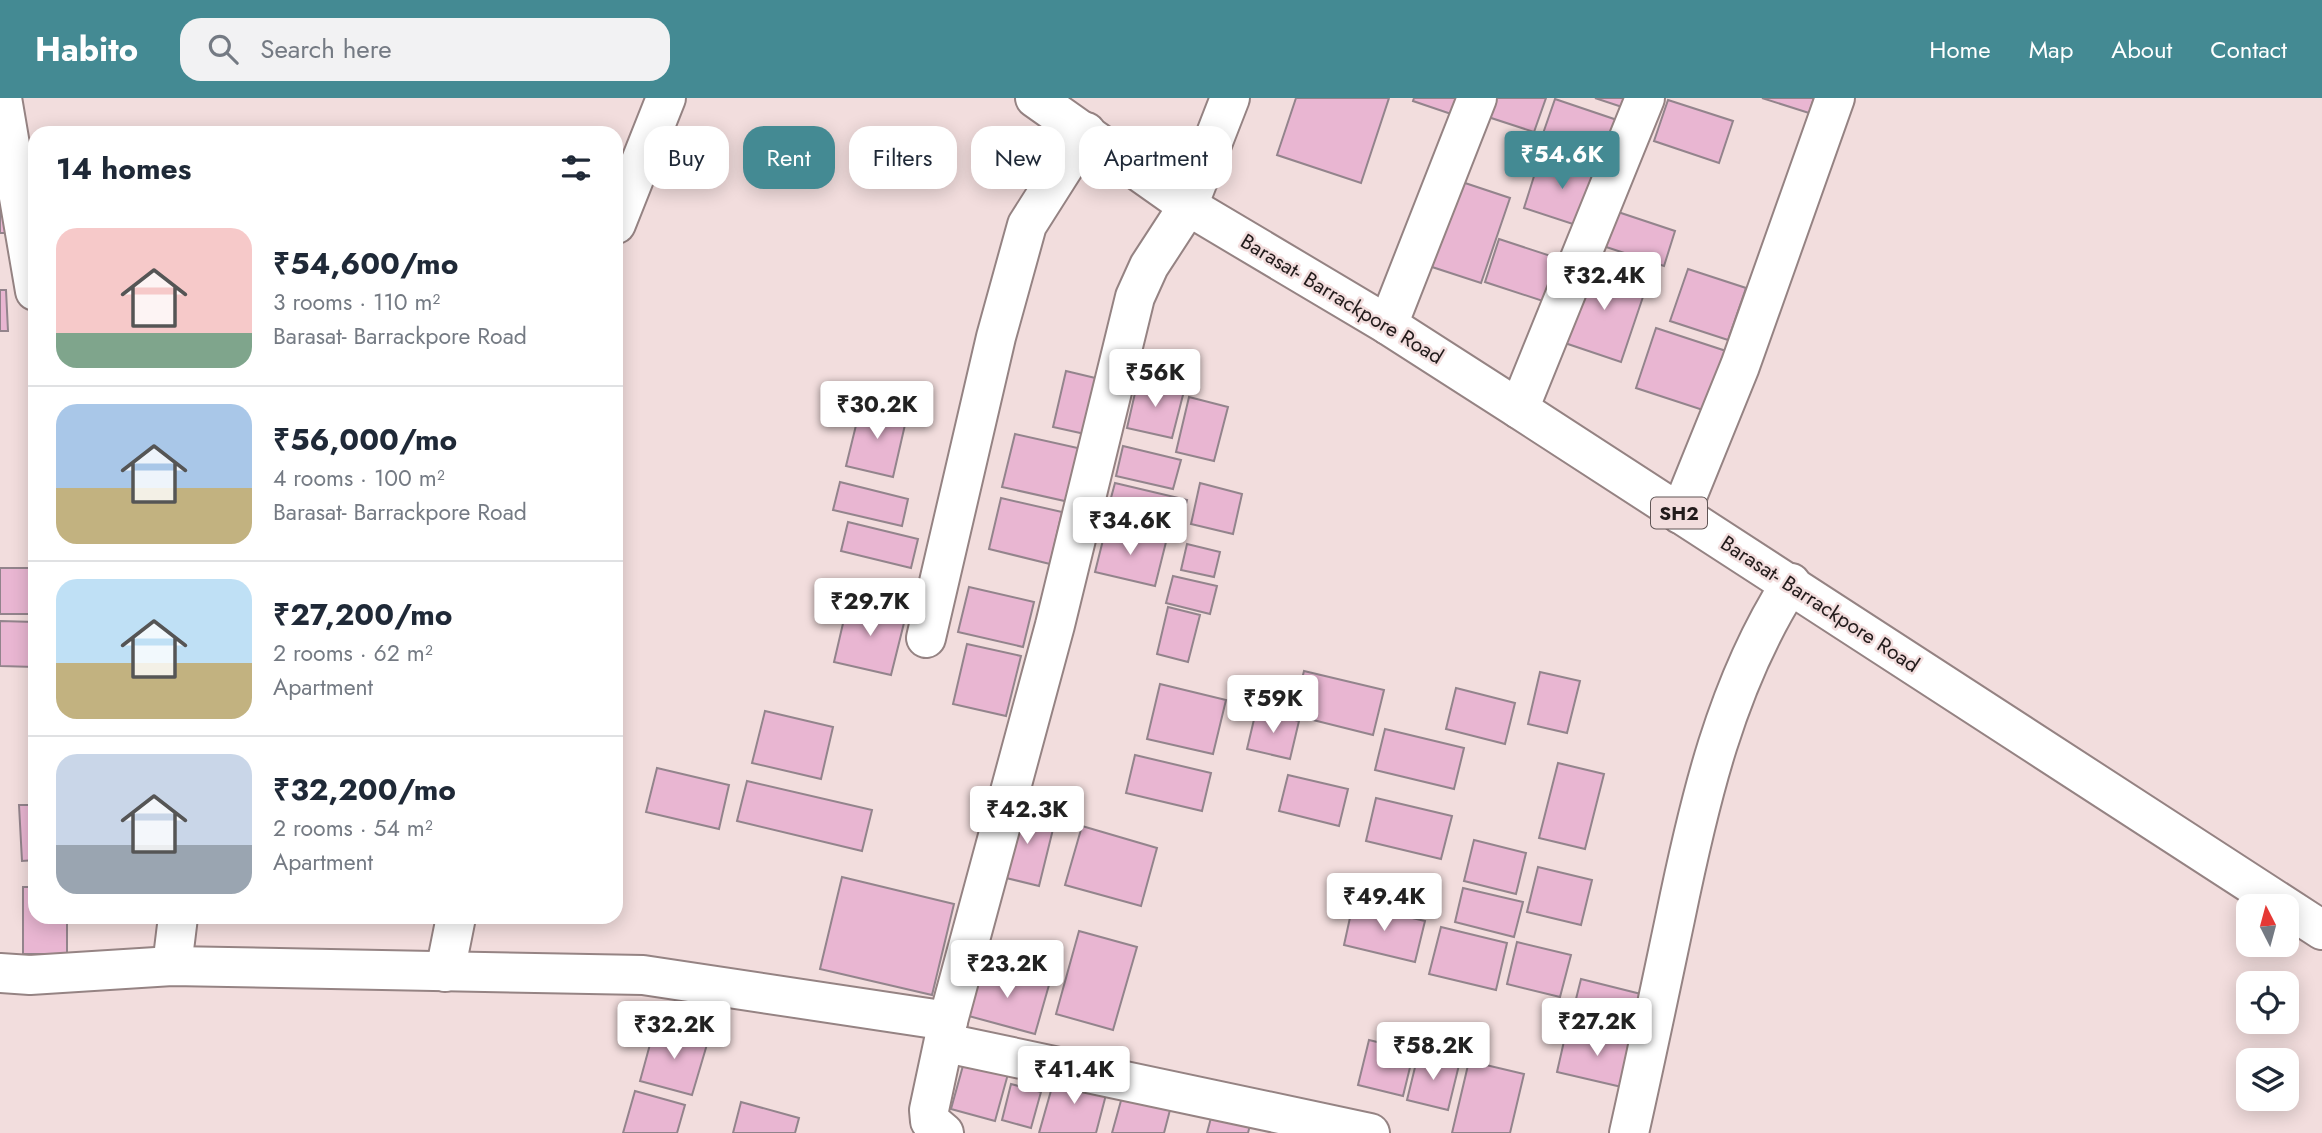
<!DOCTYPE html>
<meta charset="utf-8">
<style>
:root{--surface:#fff;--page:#f2f2f3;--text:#1f2937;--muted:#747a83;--line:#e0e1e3;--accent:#448a93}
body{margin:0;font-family:Jost,sans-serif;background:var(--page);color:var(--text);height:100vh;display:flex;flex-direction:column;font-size:26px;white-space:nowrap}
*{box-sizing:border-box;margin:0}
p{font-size:23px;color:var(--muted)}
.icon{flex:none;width:38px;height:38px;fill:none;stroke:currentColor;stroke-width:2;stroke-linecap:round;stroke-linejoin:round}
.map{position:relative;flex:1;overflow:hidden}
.side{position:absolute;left:28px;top:28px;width:595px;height:798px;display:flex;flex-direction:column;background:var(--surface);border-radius:21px;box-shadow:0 4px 18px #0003}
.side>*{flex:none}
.guide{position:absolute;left:644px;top:28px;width:665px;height:63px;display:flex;gap:14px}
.needle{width:46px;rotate:354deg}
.fabs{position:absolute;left:2236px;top:796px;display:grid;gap:14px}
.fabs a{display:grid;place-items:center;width:63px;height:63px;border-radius:14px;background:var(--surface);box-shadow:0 4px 18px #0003;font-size:35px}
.price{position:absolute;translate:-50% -60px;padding:0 16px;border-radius:7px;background:#fff;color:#222;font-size:23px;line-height:46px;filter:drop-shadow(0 2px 4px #0008)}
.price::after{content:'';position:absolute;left:50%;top:42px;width:21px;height:16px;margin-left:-10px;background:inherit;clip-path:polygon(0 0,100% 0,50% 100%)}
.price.selected{background:var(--accent);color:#fff}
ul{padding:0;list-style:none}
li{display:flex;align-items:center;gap:21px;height:175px;padding:0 28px}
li+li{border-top:2px solid var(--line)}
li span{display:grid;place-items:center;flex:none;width:196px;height:140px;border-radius:21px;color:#555}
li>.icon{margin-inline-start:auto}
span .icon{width:84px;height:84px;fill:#fffc;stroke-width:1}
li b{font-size:30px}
h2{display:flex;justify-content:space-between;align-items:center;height:84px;padding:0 28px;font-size:30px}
.tag{padding:0 24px;border-radius:21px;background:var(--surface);box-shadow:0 4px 18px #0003;font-size:24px;line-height:63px}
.tag.selected{background:var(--accent);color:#fff}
header{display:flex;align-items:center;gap:42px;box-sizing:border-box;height:98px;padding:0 35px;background:var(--accent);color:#fff}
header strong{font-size:33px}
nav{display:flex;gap:38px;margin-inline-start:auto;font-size:24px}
.search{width:490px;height:63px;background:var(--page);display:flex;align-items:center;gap:18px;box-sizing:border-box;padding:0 24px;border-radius:21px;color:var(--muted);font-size:26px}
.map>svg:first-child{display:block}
</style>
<header>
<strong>Habito</strong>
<div class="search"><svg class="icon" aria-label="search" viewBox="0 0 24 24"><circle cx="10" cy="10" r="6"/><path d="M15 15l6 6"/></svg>Search here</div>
<nav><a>Home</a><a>Map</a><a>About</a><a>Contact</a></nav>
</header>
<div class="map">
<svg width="2322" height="1035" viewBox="0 0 2322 1035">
<rect width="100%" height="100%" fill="#f2dddd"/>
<g fill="#e9b6d2" stroke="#93848c" stroke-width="2">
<path d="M1296 0H1389L1361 85 1277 57Z"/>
<path d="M1414 0H1463L1457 18 1413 3Z"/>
<path d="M1484 0H1546L1534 34 1479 16Z"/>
<path d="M1595 0H1635L1631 12Z"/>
<path d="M1762 0H1814L1809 15Z"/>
<path d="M1555 1 1617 22 1602 68 1539 47Z"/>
<path d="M1668 2 1733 23 1719 65 1654 43Z"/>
<path d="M1541 56 1601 76 1582 129 1524 110Z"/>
<path d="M1456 82 1510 100 1481 185 1426 167Z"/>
<path d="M0 90 12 135H0Z"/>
<path d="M1606 110 1675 133 1664 168 1594 145Z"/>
<path d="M1499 141 1569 164 1555 207 1485 184Z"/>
<path d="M1586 163 1648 184 1621 264 1559 243Z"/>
<path d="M1688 171 1746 190 1728 242 1670 223Z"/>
<path d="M0 192H6L8 233H0Z"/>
<path d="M1656 230 1726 253 1706 313 1636 290Z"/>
<path d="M1066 273 1108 283 1094 338 1053 329Z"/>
<path d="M1138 282 1184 293 1172 340 1127 330Z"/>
<path d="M1189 299 1228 309 1214 363 1176 354Z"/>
<path d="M861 307 907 318 893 379 846 368Z"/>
<path d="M1015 336 1091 353 1078 406 1002 389Z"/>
<path d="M1123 348 1181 362 1173 391 1116 378Z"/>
<path d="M840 384 908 401 902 428 833 412Z"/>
<path d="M1115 385 1187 402 1178 439 1105 422Z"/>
<path d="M1200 385 1242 396 1233 436 1191 426Z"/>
<path d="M1001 400 1062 414 1050 466 989 451Z"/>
<path d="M848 424 918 441 911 470 841 453Z"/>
<path d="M1106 430 1166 444 1155 488 1095 474Z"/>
<path d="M1187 446 1220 454 1214 479 1181 472Z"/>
<rect x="0" y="470" width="30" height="46"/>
<path d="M1173 478 1217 488 1210 516 1166 505Z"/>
<path d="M969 489 1034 504 1023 549 958 534Z"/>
<path d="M848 504 906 517 891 577 834 564Z"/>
<path d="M1168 509 1200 517 1188 564 1157 556Z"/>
<path d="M0 523 35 524V569L0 568Z"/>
<path d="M967 546 1021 558 1006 618 953 606Z"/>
<path d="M1304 573 1384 592 1373 637 1293 617Z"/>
<path d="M1540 574 1580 583 1567 635 1528 626Z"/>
<path d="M1160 586 1226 602 1213 656 1147 641Z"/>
<path d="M1456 590 1515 605 1505 646 1446 631Z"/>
<path d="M765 613 833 629 821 681 752 665Z"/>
<path d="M1256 613 1299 623 1290 661 1247 651Z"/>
<path d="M1385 631 1464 650 1454 691 1375 672Z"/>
<path d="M1135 657 1211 675 1202 713 1126 695Z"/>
<path d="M1558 665 1604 676 1585 751 1539 740Z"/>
<path d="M657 670 729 687 719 731 646 714Z"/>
<path d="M1288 677 1348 691 1339 728 1279 713Z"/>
<path d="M747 683 872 712 862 753 737 723Z"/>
<path d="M1376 700 1452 718 1441 761 1366 743Z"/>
<path d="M19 707H35V762L22 763Z"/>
<path d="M1015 709 1056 719 1039 788 998 778Z"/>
<path d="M1082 728 1157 750 1141 808 1065 787Z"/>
<path d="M1474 742 1526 755 1516 796 1464 783Z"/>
<path d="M1538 769 1592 782 1581 827 1527 814Z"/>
<path d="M842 779 954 806 932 897 820 871Z"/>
<path d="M23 789H35V819H67V856H23Z"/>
<path d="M1463 790 1523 804 1514 839 1455 824Z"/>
<path d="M1353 806 1425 823 1415 864 1344 847Z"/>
<path d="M1441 829 1507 845 1496 892 1429 876Z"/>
<path d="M1079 833 1137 849 1113 932 1056 916Z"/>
<path d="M1517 844 1571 857 1560 899 1507 886Z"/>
<path d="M979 868 1049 887 1035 936 965 917Z"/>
<path d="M1581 881 1641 896 1631 935 1571 921Z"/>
<path d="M655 928 708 943 692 997 640 983Z"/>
<path d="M1567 930 1637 946 1626 990 1557 974Z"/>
<path d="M1369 942 1414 953 1403 998 1358 987Z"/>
<path d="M1418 957 1459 967 1448 1012 1407 1002Z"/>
<path d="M1469 963 1524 976 1510 1035H1452Z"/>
<path d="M964 964 1008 976 995 1023 951 1011Z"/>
<path d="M1056 975 1108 989 1096 1035H1039Z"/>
<path d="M1011 986 1041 994 1031 1030 1002 1022Z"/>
<path d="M635 993 685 1007 677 1035H623Z"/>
<path d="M1122 999 1170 1012 1164 1035H1112Z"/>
<path d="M741 1004 799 1020 795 1035H733Z"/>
<path d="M1212 1016 1250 1027 1248 1035H1207Z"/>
</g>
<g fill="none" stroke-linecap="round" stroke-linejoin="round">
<defs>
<g id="minor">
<path d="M2 0 35 193"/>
<path d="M616 126 666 0"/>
<path d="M1388 227 1477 0"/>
<path d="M1519 311 1645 0"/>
<path d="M1680 416 1740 268 1835 0"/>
<path d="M926 540 996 239 1027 127 1086 34"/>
<path d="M172 868 178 819"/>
<path d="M445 874 456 819"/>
<path d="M0 875 30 877 172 868 643 877 948 923 1055 527 1135 199 1149 168 1188 108 1230 0"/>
<path d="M946 945 1370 1035"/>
<path d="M944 1035 930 1023 929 1012 948 923"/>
<path d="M1629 1035C1645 964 1660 892 1675 821 1699 704 1726 586 1791 485"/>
</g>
<path id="major" d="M1035 0 1188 108 1388 227 1519 311 2322 832"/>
</defs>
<use href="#minor" stroke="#958383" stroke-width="42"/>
<use href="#major" stroke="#958383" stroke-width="42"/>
<use href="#minor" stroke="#fff" stroke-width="38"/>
<use href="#major" stroke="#fff" stroke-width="38"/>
</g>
<g text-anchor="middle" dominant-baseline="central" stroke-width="5" stroke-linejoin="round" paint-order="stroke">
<rect fill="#f2dddd" stroke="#605555" stroke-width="2" x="1651" y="399.5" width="56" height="31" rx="5"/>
<g font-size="19" font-weight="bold" fill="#221b1b">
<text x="1679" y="415">SH2</text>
</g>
<g font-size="21" fill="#221b1b" stroke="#f2dddd">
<text transform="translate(1342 201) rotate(31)">Barasat- Barrackpore Road</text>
<text transform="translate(1820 506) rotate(33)">Barasat- Barrackpore Road</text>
</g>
</g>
</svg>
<div class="fabs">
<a><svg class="needle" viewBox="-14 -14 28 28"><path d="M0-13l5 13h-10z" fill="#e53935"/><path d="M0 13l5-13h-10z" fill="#747a83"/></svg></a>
<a><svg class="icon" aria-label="locate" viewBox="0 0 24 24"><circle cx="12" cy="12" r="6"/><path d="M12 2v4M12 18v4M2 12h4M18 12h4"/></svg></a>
<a><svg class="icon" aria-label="layers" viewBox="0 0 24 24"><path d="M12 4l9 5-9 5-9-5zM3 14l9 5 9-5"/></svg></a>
</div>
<b class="price selected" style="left:1562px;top:93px">₹54.6K</b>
<b class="price" style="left:1604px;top:214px">₹32.4K</b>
<b class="price" style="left:1155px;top:311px">₹56K</b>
<b class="price" style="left:877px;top:343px">₹30.2K</b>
<b class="price" style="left:1130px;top:459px">₹34.6K</b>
<b class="price" style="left:870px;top:540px">₹29.7K</b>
<b class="price" style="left:1273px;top:637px">₹59K</b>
<b class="price" style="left:1027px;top:748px">₹42.3K</b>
<b class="price" style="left:1384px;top:835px">₹49.4K</b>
<b class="price" style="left:1007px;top:902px">₹23.2K</b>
<b class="price" style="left:1597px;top:960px">₹27.2K</b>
<b class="price" style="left:674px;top:963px">₹32.2K</b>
<b class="price" style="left:1433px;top:984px">₹58.2K</b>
<b class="price" style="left:1074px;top:1008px">₹41.4K</b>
<div class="guide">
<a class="tag">Buy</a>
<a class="tag selected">Rent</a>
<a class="tag">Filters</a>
<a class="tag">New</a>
<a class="tag">Apartment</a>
</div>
<section class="side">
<h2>14 homes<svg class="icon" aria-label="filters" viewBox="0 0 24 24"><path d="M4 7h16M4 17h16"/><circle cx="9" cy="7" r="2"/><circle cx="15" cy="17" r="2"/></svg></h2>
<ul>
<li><span style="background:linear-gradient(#f6c9c9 75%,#7fa58c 0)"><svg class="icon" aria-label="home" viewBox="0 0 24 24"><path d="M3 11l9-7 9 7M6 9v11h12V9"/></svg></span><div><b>₹54,600/mo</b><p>3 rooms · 110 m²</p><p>Barasat- Barrackpore Road</p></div></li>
<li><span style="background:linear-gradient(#a9c7e8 60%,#c2b280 0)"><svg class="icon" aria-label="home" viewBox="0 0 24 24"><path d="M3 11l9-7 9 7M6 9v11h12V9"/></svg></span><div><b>₹56,000/mo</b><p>4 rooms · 100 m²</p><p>Barasat- Barrackpore Road</p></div></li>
<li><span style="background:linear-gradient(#bfe0f5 60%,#c2b280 0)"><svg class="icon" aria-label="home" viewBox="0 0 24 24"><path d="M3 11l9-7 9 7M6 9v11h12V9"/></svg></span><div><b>₹27,200/mo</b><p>2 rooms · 62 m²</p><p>Apartment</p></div></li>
<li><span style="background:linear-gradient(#c9d6e8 65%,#9aa5b1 0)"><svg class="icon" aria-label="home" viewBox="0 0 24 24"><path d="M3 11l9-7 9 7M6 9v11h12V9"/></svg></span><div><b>₹32,200/mo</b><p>2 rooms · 54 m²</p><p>Apartment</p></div></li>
</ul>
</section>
</div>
